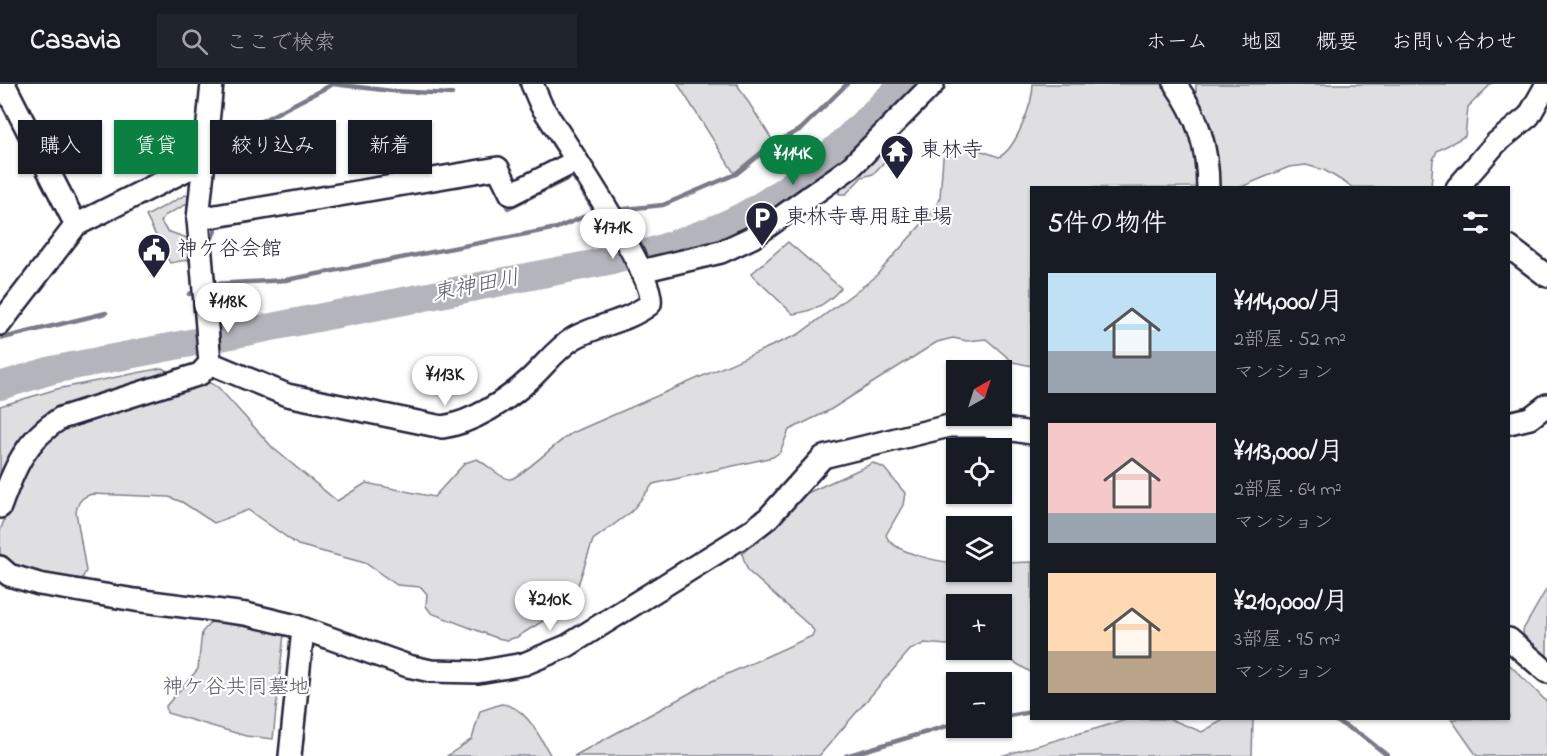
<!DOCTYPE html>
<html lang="ja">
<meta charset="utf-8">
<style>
:root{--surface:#171b24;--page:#20242c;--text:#f1f3f6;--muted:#9ea1a6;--line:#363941;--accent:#0b8043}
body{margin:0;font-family:"Indie Flower","Klee One",sans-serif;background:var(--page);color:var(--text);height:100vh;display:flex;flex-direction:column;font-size:22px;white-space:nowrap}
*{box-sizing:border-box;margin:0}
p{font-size:20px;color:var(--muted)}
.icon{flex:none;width:33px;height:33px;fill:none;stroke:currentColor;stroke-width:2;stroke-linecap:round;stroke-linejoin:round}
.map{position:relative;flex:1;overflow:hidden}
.side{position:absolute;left:1030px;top:102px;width:480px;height:534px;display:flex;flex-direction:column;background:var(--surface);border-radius:0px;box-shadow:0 2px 4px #0004}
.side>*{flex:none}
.top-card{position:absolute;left:18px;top:36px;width:570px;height:54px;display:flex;gap:12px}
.needle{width:39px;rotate:39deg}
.fabs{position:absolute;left:946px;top:276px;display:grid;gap:12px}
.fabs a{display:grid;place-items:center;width:66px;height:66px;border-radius:0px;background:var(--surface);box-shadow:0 2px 4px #0004;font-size:30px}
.price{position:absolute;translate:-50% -51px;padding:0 14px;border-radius:21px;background:#fff;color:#222;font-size:20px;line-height:39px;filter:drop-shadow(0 2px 3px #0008)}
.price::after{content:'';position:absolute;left:50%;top:36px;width:18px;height:14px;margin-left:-9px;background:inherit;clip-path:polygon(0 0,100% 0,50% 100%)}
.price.active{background:var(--accent);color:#fff}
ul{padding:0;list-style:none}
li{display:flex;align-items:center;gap:18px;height:150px;padding:0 18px}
li span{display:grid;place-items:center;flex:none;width:168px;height:120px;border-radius:0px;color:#555}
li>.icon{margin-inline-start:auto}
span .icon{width:72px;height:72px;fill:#fffc;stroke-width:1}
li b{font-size:26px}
h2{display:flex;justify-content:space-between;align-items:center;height:72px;padding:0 18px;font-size:26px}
.tag{padding:0 21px;border-radius:0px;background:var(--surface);box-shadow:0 2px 4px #0004;font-size:21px;line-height:54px}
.tag.active{background:var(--accent);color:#fff}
header{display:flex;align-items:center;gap:36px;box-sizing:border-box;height:84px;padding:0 30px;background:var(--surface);border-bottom:2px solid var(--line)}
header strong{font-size:28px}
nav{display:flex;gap:33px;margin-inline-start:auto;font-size:21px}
.search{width:420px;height:54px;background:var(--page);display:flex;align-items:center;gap:15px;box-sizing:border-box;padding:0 21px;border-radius:0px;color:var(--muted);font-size:22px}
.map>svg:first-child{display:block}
</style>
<header>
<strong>Casavia</strong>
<div class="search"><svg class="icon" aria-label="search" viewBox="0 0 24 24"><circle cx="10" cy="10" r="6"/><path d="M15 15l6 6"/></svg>ここで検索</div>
<nav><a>ホーム</a><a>地図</a><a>概要</a><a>お問い合わせ</a></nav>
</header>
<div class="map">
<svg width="1547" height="672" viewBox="0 0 1547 672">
<rect width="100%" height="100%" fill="#fff"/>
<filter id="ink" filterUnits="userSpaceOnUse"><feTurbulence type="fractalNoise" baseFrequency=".0167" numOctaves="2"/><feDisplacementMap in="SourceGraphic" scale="12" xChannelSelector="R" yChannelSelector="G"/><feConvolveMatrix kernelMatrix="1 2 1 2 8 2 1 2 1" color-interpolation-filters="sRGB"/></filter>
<g filter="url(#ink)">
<g fill="#dfdfe2" stroke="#80808e" stroke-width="1.5">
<path d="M678 0H737L773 57 734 89Z"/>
<path d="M1033 0H1163L1193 50 1200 103 1032 104V282L1013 278 986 255 967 257 953 254 937 258 830 326 789 346 780 368 773 373 653 400 631 428 593 456 572 519 517 553 507 556 497 554 431 529 426 522 427 510 421 503 397 501 365 479 298 461 248 426 214 439 182 418 169 413 92 410C82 413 78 417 76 428L86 487 81 497 23 488 5 477 0 469V447L20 394 32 369 65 342 198 299 208 298 218 303 273 364 337 417 366 399 434 413 465 379 477 375C487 380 498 393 509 395 517 397 559 356 572 349L799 250 874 194 934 126 940 113 943 74 949 64 956 60 965 61 999 73C1016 65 1033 19 1033 0Z"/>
<path d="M1196 0H1491L1468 23 1465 52 1437 67 1433 76 1431 104 1352 103 1324 86 1306 81 1289 83 1241 103H1219L1196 14Z"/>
<path d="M892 56 907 64 903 74H888L873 90 862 93 846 110H839V103Z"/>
<path d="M185 111 190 112 189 119 164 132 161 138 167 147 190 155 193 175 170 179 146 132Z"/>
<path d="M788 158 841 204C827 220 814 227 793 230L751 190Z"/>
<path d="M162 284 167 287V291L58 327 0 399V322L57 305Z"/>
<path d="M873 379 884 384 905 409 903 421 886 451C892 469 940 478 957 479V488H1002V479L1032 478V589L1004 572 988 566H1002V520H957V562L925 559 910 566 819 672H574L712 597 812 552 814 547 811 543 748 487 742 470 803 411Z"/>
<path d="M1547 504V580L1524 555 1523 546Z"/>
<path d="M212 537 284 549 273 655 246 652 167 629 166 622 198 585 202 548Z"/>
<path d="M1509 580 1547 618V672H1477L1451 635 1509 634Z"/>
<path d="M501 620C526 621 540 654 551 672H447L472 655 480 627Z"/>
<path d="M1129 635H1170L1202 648 1225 635H1253L1252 672H1001Z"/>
</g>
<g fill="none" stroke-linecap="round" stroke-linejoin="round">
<g stroke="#7a7a88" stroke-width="4.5">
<path d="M215 61 333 0 392 7 452 10"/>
<path d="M616 126 663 121 736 90 773 60 801 45 847 0"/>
<path d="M208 155 212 154 217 142 221 141"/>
<path d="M213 200 286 196 557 144 595 128 573 92 508 124 503 114"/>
<path d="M189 210 194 209 189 158H192"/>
<path d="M3 254 106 229"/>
<path d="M1002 633 1032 628"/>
<path d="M1331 634 1363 652 1388 672"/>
<path d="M846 672 957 639"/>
</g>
<path stroke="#b4b4bc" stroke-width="28" d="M0 302 52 286 644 170C673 160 703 151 731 138 799 105 851 52 903 0"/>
<defs>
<g id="minor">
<path d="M4 0 76 141"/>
<path d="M1175 0C1198 32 1208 64 1208 104"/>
<path d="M1457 104 1496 59 1529 32 1547 0"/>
<path d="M198 135 498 84 511 110 576 77"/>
<path d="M1509 163 1547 192"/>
<path d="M641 187 721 168 753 153 851 83 933 0"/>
<path d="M0 240 76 141 202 78"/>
<path d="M210 279 287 311 442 343C472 339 508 316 530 295 545 281 556 265 574 254 597 241 629 237 650 220 658 195 559 50 541 21L532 0"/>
<path d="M1509 339 1530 334 1547 321"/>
<path d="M0 423C14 385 25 356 61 334L200 290 210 279 198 135 212 0"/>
<path d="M0 483 9 491 39 500 135 516 246 530 296 542 408 582 431 587 478 588 524 580 567 562 750 448 768 434 823 373 949 342H985L1032 349"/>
<path d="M1509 555 1547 588"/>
<path d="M290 672 303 545"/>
</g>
</defs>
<use href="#minor" stroke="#22223b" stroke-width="26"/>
<use href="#minor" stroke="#fff" stroke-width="21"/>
</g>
</g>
<defs>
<symbol id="temple-pin" viewBox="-11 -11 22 30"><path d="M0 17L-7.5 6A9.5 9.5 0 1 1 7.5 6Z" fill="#22223b" stroke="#fff"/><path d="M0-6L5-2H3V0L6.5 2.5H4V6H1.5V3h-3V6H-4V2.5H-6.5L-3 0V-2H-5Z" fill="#fff"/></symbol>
<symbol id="parking-pin" viewBox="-11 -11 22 30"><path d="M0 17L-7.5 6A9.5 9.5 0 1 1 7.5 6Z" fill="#22223b" stroke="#fff"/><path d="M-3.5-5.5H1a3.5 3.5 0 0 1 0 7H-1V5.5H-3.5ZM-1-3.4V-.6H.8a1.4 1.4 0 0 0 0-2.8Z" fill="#fff"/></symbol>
<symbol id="civic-pin" viewBox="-11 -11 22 30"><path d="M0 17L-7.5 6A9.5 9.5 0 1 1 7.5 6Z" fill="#22223b" stroke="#fff"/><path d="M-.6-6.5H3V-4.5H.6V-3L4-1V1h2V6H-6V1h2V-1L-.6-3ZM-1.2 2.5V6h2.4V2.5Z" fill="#fff"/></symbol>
</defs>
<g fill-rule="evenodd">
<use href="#temple-pin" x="878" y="48" width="38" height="52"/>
<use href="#parking-pin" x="743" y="115" width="38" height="52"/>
<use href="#civic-pin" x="135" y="147" width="38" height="52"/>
</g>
<g text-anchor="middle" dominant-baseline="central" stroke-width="4.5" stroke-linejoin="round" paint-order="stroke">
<g font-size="21" fill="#22223b" stroke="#fff" text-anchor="start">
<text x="920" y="67">東林寺</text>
<text x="785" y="134">東林寺専用駐車場</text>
<text x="177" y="166">神ケ谷会館</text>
</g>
<g font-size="21" fill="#5b5b6d" stroke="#fff">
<text x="236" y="604">神ケ谷共同墓地</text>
</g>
<g font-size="22" font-style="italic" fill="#5c5c6f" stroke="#fff">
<text transform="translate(476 203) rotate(-11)">東神田川</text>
</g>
</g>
</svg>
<div class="fabs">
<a><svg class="needle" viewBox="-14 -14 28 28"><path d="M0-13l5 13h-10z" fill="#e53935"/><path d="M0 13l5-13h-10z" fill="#9ea1a6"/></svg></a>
<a><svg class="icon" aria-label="locate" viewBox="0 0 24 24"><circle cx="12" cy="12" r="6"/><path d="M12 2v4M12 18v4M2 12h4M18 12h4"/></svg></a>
<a><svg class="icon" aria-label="layers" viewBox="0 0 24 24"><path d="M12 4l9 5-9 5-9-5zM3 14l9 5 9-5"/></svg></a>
<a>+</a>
<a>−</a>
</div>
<b class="price active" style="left:793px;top:102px">¥114K</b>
<b class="price" style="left:613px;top:176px">¥171K</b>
<b class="price" style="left:228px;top:250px">¥118K</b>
<b class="price" style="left:445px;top:323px">¥113K</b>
<b class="price" style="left:550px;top:548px">¥210K</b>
<div class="top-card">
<a class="tag">購入</a>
<a class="tag active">賃貸</a>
<a class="tag">絞り込み</a>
<a class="tag">新着</a>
</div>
<section class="side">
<h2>5件の物件<svg class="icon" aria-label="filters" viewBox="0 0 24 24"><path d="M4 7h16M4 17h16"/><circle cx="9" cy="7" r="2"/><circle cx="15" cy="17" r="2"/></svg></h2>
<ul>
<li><span style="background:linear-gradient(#bfe0f5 65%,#9aa5b1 0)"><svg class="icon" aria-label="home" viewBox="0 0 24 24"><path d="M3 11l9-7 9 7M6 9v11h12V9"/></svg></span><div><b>¥114,000/月</b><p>2部屋 · 52 m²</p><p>マンション</p></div></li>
<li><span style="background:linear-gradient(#f6c9c9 75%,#9aa5b1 0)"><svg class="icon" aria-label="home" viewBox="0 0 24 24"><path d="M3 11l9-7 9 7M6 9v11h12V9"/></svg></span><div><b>¥113,000/月</b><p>2部屋 · 64 m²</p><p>マンション</p></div></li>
<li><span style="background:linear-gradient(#ffd9b3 65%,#b9a48a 0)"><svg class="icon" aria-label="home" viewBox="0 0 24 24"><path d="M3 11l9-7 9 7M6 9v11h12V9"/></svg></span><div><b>¥210,000/月</b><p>3部屋 · 95 m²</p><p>マンション</p></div></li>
</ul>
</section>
</div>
